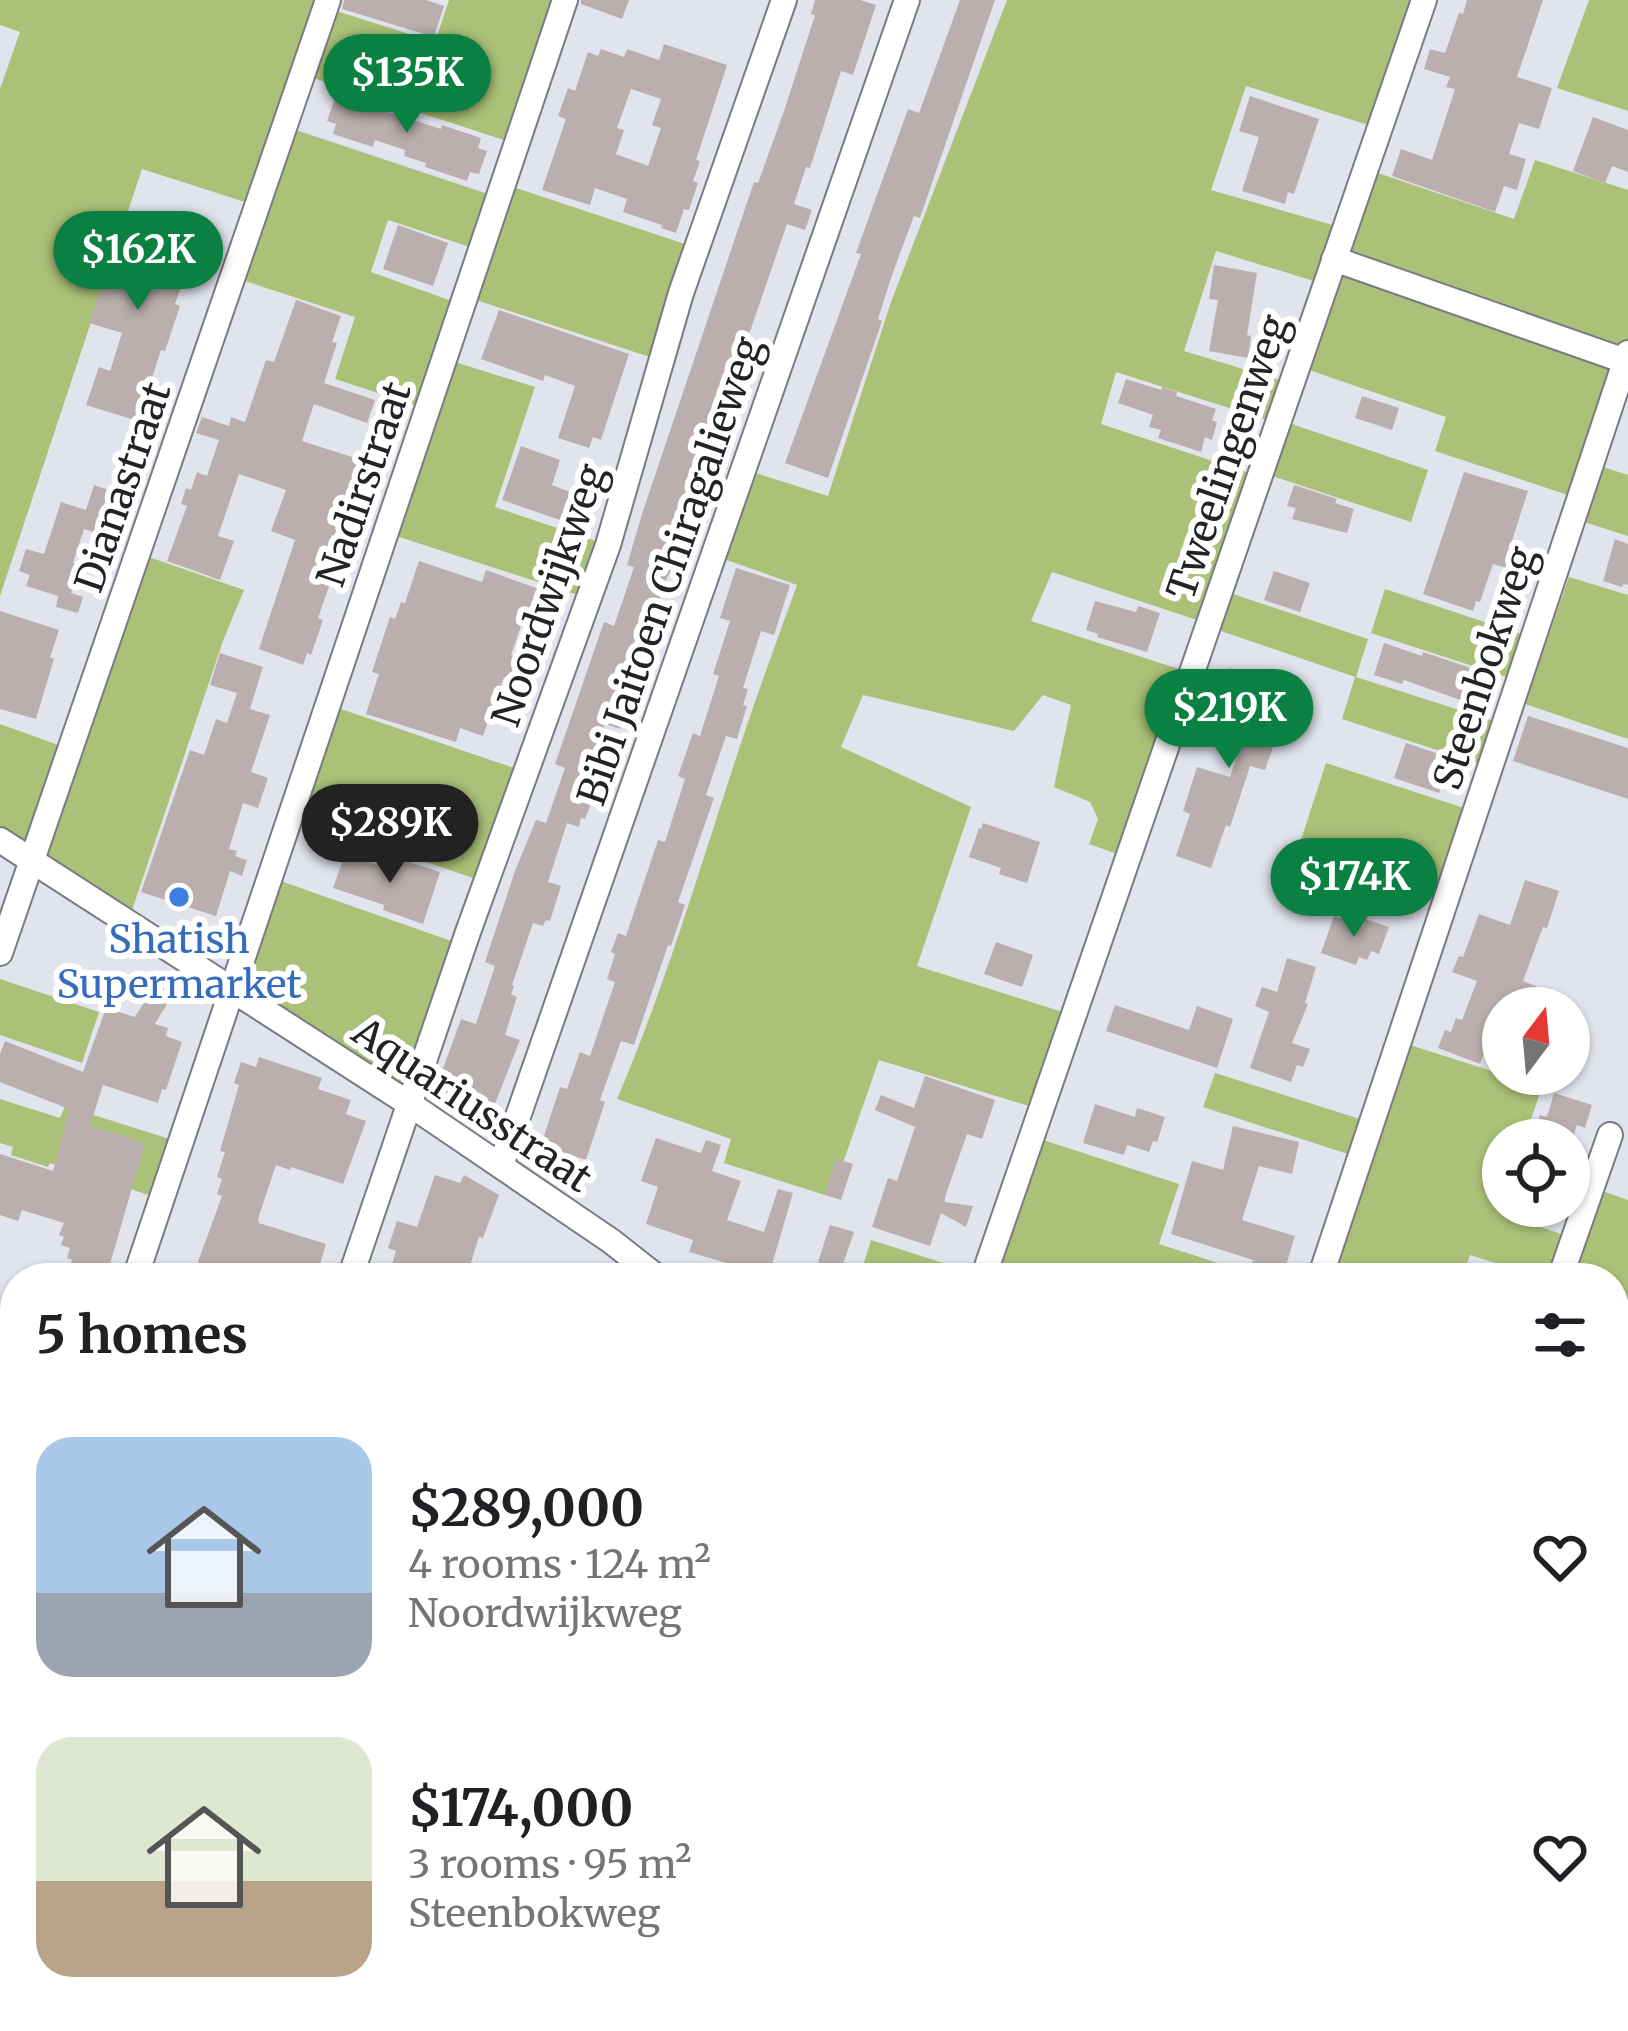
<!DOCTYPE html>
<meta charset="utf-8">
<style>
:root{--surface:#fff;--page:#f6f6f6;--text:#202124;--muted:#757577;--accent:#0b8043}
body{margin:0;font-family:Merriweather,serif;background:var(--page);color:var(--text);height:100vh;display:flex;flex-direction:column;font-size:45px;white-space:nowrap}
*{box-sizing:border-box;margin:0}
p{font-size:39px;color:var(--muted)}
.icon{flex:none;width:66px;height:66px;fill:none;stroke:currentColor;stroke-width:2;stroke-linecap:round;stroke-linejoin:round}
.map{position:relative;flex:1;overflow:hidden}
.details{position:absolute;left:0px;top:1263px;width:1629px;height:768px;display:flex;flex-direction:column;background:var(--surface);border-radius:48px 48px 0 0;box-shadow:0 3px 9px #0004}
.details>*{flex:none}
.needle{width:78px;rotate:16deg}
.fabs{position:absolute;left:1482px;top:987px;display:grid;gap:24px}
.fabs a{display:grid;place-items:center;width:108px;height:108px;border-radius:50%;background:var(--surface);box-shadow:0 3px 9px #0004;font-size:60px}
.price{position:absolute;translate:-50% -102px;padding:0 27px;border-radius:42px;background:var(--accent);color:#fff;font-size:39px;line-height:78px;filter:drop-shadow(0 3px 6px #0008)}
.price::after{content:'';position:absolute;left:50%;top:72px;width:36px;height:27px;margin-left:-18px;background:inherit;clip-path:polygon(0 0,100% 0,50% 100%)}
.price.current{background:#222;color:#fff}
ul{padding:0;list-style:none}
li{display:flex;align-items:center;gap:36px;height:300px;padding:0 36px}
li span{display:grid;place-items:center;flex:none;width:336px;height:240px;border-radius:36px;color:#555}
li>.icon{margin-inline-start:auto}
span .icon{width:144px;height:144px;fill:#fffc;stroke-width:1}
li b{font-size:51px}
h2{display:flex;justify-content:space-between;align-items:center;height:144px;padding:0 36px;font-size:51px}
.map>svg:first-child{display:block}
</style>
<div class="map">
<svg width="1628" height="2031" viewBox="0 0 1628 2031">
<rect width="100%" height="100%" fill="#e2e4ed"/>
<g fill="#abc177">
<path d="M0 0H321L251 204 142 169 0 596V89L20 32 0 25Z"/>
<path d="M449 0H560L513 143 310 77 333 10 435 42Z"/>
<path d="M1007 0H1417L1374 127 1246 86 1211 190 1336 226 1317 282 1216 251 1184 351 1283 381 1270 421 1116 372 1101 424 1249 473 1200 621 1052 572 1031 621 1182 670 1120 855 1089 844 1098 819 1090 802 1054 787 1071 705 1043 695 1014 731 863 695 841 747 971 807 917 966 1063 1012 1032 1107 879 1060 831 1197 724 1163 731 1139 617 1099C669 978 705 850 747 725 763 678 780 632 797 585L724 559 753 472 828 496 891 302Z"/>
<path d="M1589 0H1628V111L1557 88Z"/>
<path d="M293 129 497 197 479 250 388 220 371 272 460 304 424 408 335 379 355 317 242 280Z"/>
<path d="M1535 160 1628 190V348L1623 352 1347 257 1372 171 1514 219Z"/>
<path d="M513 187 700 249 662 361 476 300Z"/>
<path d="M1341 270 1613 368 1580 499 1435 451 1446 417 1303 368Z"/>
<path d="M455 362 535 387 495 507 599 542 581 596 396 536Z"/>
<path d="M1286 422 1428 470 1411 522 1269 475Z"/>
<path d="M1603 467 1628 475V536L1584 522Z"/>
<path d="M146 556 244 590 223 641 130 916 47 859 44 851Z"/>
<path d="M1569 577 1628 595V739L1525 704Z"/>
<path d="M1385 589 1533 638 1519 681 1371 633Z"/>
<path d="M1227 592 1368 639 1356 677 1500 723 1486 766 1342 719 1355 677 1215 629Z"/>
<path d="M335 707 517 769 479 880 297 818Z"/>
<path d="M0 724 64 747 29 839 23 842 0 832Z"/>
<path d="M1326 763 1473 811 1444 901 1297 852Z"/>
<path d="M275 879 454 942 410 1077 397 1084 247 990 244 969Z"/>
<path d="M0 979 99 1012 82 1063 0 1035Z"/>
<path d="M1407 1044 1542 1087 1524 1140H1503V1202L1500 1213 1570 1237 1556 1278H1543L1470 1255 1462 1278H1327Z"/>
<path d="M1215 1073 1363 1120 1351 1155 1203 1107Z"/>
<path d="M0 1099 60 1118 65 1106 176 1141 158 1198 50 1163 48 1167 11 1155 13 1147 0 1143Z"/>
<path d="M1043 1140 1179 1184 1159 1244 1265 1278H990Z"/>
<path d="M1599 1190 1628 1200V1414L1614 1404V1278H1568Z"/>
<path d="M871 1240 975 1273 973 1278H859Z"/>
<path d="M1628 1740V1891L1614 1883V1773L1622 1761 1617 1757Z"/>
<path d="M426 2016H575L617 2031H422Z"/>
<path d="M766 2016H893L890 2027 902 2031H811Z"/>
<path d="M1070 2016H1469L1464 2031H1065Z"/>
</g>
<g fill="#baafae" fill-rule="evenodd">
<path d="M344 0H426L444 6 434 37 342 9Z"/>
<path d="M581 0H629L622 19 581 4Z"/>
<path d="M815 0H860L876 5 853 75 841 71 810 168 806 167 794 204 812 210 805 230 787 224 717 427 711 424 696 469 715 475 682 579 668 575 650 627 641 624 620 683 634 687 620 729 605 724 581 794 593 798 585 819 581 818 579 827 567 823 548 882 561 886 550 921 546 920 543 926 533 923 512 985 514 986 511 994 517 997 505 1035 520 1040 487 1124 472 1118 478 1104 436 1088 461 1019 476 1024 495 966 485 962 515 871 536 820 546 823 565 768 555 764 604 622 614 626 634 567 627 565 642 514 754 182 758 183 784 111 815 15 811 14Z"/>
<path d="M960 0H995L920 218 914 216 892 275 878 319 882 321 828 478 785 463 861 254 856 253 908 109 919 113Z"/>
<path d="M1467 0H1543L1517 77 1552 88 1539 129 1519 123 1509 154 1526 159 1517 190 1504 186 1495 212 1392 176 1401 149 1432 160 1455 89 1446 87 1450 77 1424 69 1430 49 1445 53 1459 13 1463 14Z"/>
<path d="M664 44 727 65 696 160 700 161 693 181 698 183 689 210 684 209 676 233 661 228 662 225 623 212 627 199 595 188 590 205 542 190 566 119 558 116 568 88 575 91 588 52 598 56 601 49 624 57 627 49 659 60ZM631 89 661 99 652 125 661 128 648 166 616 154 624 130 617 128Z"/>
<path d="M347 90 387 104 385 111 441 129 442 125 481 138 478 148 487 151 479 174 470 172 467 181 425 167 426 163 404 156 405 150 375 140 373 147 333 134 336 124 327 121 335 98 343 100Z"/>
<path d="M1250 96 1319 119 1294 194 1288 192 1285 204 1242 191 1259 137 1239 131Z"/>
<path d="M1593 117 1628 130V172L1612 166 1605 183 1573 171Z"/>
<path d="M126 218 192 239 183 268 187 269 175 304 180 306 165 351 161 350 138 421 86 405 99 367 110 371 122 333 89 323Z"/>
<path d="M398 225 448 243 433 286 383 269Z"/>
<path d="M1214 265 1257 273 1247 335 1251 336 1248 358 1209 351 1218 300 1209 299Z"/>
<path d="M296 300 341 316 332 342 337 343 324 383 375 400 367 423 314 404 302 441 383 467 368 513 345 506 325 561 332 563 328 574 333 575 318 618 323 620 311 655 307 653 303 665 259 649 295 540 271 531 286 490 239 474 218 536 234 541 220 580 167 561 187 506 181 504 186 488 191 490 197 472 207 476 219 440 196 433 202 417 229 426 231 417 245 422 266 360 274 362Z"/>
<path d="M499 310 629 354 601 440 593 437 589 448 558 438 575 386 545 375 543 381 481 359Z"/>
<path d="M1126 379 1161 390 1162 387 1177 392 1176 396 1216 409 1212 420 1217 422 1212 440 1205 437 1201 452 1158 438 1161 430 1149 427 1153 415 1118 403Z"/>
<path d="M1362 396 1399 408 1392 430 1355 418Z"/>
<path d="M521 446 560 460 552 485 570 492 560 520 502 500Z"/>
<path d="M1464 472 1528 491 1510 547 1513 548 1507 568 1493 564 1480 602 1476 601 1473 611 1423 594Z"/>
<path d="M94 485 109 490 102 511 110 513 103 535 84 529 73 563 79 565 71 593 83 597 78 613 56 607 58 596 26 586 30 575 19 571 26 549 44 554 61 502 86 510Z"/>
<path d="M1294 485 1337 499 1335 503 1354 509 1347 533 1292 519 1296 508 1287 506Z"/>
<path d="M1615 539 1628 544V585L1623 584 1622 587 1603 581Z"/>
<path d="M419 561 482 582 486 570 539 589 528 622 523 620 511 655 517 657 509 679 504 677 483 736 460 728 456 742 366 714 379 674 372 672 390 617 395 619 401 602 405 603Z"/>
<path d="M736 568 790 585 774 635 761 631 743 688 748 689 743 705 747 706 737 739 726 736 706 795 714 798 678 902 685 905 671 946 668 945 634 1045 621 1041 600 1100 605 1102 586 1160 541 1145 560 1087 567 1089 580 1052 590 1056 615 982 607 979 615 954 611 952 618 933 626 936 658 840 665 842 685 779 678 776 693 733 700 736 719 676 713 674 730 621 720 618Z"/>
<path d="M1274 571 1310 583 1300 612 1264 600Z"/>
<path d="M1095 601 1136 612 1138 606 1160 613 1147 652 1097 637 1098 634 1086 630Z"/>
<path d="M0 611 59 630 50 657 54 659 36 719 0 709Z"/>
<path d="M1384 643 1422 656 1423 652 1477 670 1466 702 1404 680 1402 684 1374 675Z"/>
<path d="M220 653 263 667 250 709 270 715 251 772 268 778 258 808 243 803 229 849 237 851 235 856 247 860 242 876 230 871 216 916 141 892 190 750 204 755 216 719 227 723 237 693 210 685Z"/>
<path d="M1230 668 1279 684 1265 728 1278 733 1265 770 1250 766 1230 827 1226 825 1211 868 1176 856 1190 814 1183 811 1197 767 1230 777 1252 710 1220 700Z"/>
<path d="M1528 716 1628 748V799L1513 761Z"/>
<path d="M1406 743 1451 758 1439 793 1394 778Z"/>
<path d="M983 823 1040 842 1027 883 999 874 1001 868 969 857 979 828 981 829Z"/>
<path d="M345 854 396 871 400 859 440 872 423 924 383 910 384 905 333 888Z"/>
<path d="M1525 880 1559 891 1547 928 1543 927 1523 981 1551 992 1544 1008H1503V1021L1497 1019 1480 1064 1438 1048 1445 1030 1451 1032 1456 1018 1462 1020 1477 981 1452 972 1459 956 1463 957 1479 914 1510 925Z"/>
<path d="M1334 916 1363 926 1365 919 1389 927 1379 954 1371 951 1367 960 1359 957 1356 965 1321 953Z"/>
<path d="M996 942 1033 955 1022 987 984 974Z"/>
<path d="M1287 958 1316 967 1305 1003 1308 1004 1292 1043 1310 1049 1303 1067 1297 1065 1291 1082 1250 1068 1269 1012 1255 1006 1262 987 1277 992Z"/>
<path d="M155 984 173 994 155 1024 168 1028 166 1036 182 1042 166 1090 162 1089 158 1103 103 1085 90 1126 145 1143 106 1278H74L78 1269 70 1267 72 1260 67 1258 70 1248 61 1245 64 1237 59 1235 64 1223 22 1210 18 1221 0 1215V1154L53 1171 69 1109 0 1082V1054L5 1041 83 1072 106 1008 135 1017Z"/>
<path d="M1115 1005 1189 1030 1197 1006 1233 1019 1217 1068 1106 1031Z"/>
<path d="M259 1057 322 1078 318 1089 351 1100 346 1114 366 1121 343 1184 291 1167 290 1170 276 1165 258 1219 259 1223 326 1244 316 1278H208L209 1275 195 1270 222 1196 217 1194 222 1179 217 1177 225 1152 220 1151 239 1085 234 1083 241 1062 256 1067Z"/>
<path d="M925 1076 995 1100 982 1139 967 1134 945 1197V1202L973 1206 966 1227 941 1213 930 1246 872 1227 888 1178 897 1181 915 1127 875 1110 881 1095 914 1108Z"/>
<path d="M1554 1093 1592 1105 1585 1128 1577 1125 1572 1140H1532L1540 1115 1547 1117Z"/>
<path d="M1095 1104 1135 1117 1137 1108 1165 1117 1157 1142 1153 1141 1149 1152 1127 1145 1124 1155 1083 1143Z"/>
<path d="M1233 1126 1299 1142 1292 1174 1259 1166 1242 1220 1295 1236 1284 1272 1281 1270 1278 1278 1250 1271 1253 1260 1171 1234 1192 1161 1223 1170Z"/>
<path d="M656 1138 701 1153 706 1140 721 1145 712 1171 741 1181 727 1220 764 1232 778 1189 793 1193 768 1278H759L745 1273 747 1269 689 1252 693 1240 646 1224 658 1187 641 1181Z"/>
<path d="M836 1159 853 1164 841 1200 825 1195Z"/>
<path d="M435 1175 460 1183 464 1175 499 1195 483 1238 479 1237 466 1278H388L396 1251 388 1248 397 1221 417 1227Z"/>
<path d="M830 1225 854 1232 841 1270 818 1262Z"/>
</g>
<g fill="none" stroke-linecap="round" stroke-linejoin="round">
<defs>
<g id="street">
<path d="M1334 259 1625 361"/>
<path d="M0 840 411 1105 611 1241 658 1278"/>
<path d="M0 953 328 0"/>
<path d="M501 1165 907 0"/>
<path d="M135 1278 565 0"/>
<path d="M350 1278 468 932 608 545 681 293 784 0"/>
<path d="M983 1278 1424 0"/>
<path d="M1320 1278 1628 353"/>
<path d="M1560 1278 1610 1135"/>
<path d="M1614 1542 1628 1523"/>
<path d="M0 1679 15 1635"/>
<path d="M1614 1891 1628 1900"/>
<path d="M0 1976 15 1980"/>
<path d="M124 2016 168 2031"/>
<path d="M83 2031 88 2016"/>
<path d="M396 2031 401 2016"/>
<path d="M723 2031 729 2016"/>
<path d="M1059 2031 1064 2016"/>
</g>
</defs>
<use href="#street" stroke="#797b83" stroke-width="28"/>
<use href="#street" stroke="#fff" stroke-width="24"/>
</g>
<circle fill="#3f7fe0" stroke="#fff" stroke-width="4.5" cx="179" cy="897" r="12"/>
<g text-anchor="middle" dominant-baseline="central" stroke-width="12" stroke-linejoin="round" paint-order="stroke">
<g font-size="39" fill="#222326" stroke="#fff">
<text transform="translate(1228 457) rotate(-71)">Tweelingenweg</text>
<text transform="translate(364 484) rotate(-71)">Nadirstraat</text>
<text transform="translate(123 487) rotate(-71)">Dianastraat</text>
<text transform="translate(670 571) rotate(-71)">Bibi Jaitoen Chiragalieweg</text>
<text transform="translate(549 595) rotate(-71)">Noordwijkweg</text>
<text transform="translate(1485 668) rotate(-72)">Steenbokweg</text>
<text transform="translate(472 1105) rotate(34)">Aquariusstraat</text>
</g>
<g font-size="39" fill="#366cbe" stroke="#fff">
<text x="179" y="939">Shatish<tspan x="179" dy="45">Supermarket</tspan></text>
</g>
</g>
</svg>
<div class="fabs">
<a><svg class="needle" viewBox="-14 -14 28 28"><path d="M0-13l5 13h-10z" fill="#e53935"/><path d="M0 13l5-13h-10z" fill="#757577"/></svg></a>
<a><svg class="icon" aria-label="locate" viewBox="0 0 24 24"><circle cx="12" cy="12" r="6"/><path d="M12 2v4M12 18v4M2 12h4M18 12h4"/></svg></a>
</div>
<b class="price" style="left:407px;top:136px">$135K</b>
<b class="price" style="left:138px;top:313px">$162K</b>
<b class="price" style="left:1229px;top:771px">$219K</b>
<b class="price current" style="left:390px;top:886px">$289K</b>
<b class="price" style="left:1354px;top:940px">$174K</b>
<section class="details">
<h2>5 homes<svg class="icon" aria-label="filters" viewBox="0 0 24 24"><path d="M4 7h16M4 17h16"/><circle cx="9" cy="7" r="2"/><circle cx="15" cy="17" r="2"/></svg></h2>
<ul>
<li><span style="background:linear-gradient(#a9c7e8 65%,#9aa5b1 0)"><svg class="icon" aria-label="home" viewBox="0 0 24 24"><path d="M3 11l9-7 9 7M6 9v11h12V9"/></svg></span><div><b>$289,000</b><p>4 rooms · 124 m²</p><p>Noordwijkweg</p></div><svg class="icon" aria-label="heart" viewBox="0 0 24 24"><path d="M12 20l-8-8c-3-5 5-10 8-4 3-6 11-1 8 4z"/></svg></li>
<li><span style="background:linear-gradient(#dfe7d0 60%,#b9a48a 0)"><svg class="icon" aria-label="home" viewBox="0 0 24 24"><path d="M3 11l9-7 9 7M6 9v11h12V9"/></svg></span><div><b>$174,000</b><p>3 rooms · 95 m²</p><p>Steenbokweg</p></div><svg class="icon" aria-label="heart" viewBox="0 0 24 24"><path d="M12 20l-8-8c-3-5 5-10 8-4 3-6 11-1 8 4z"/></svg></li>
</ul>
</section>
</div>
